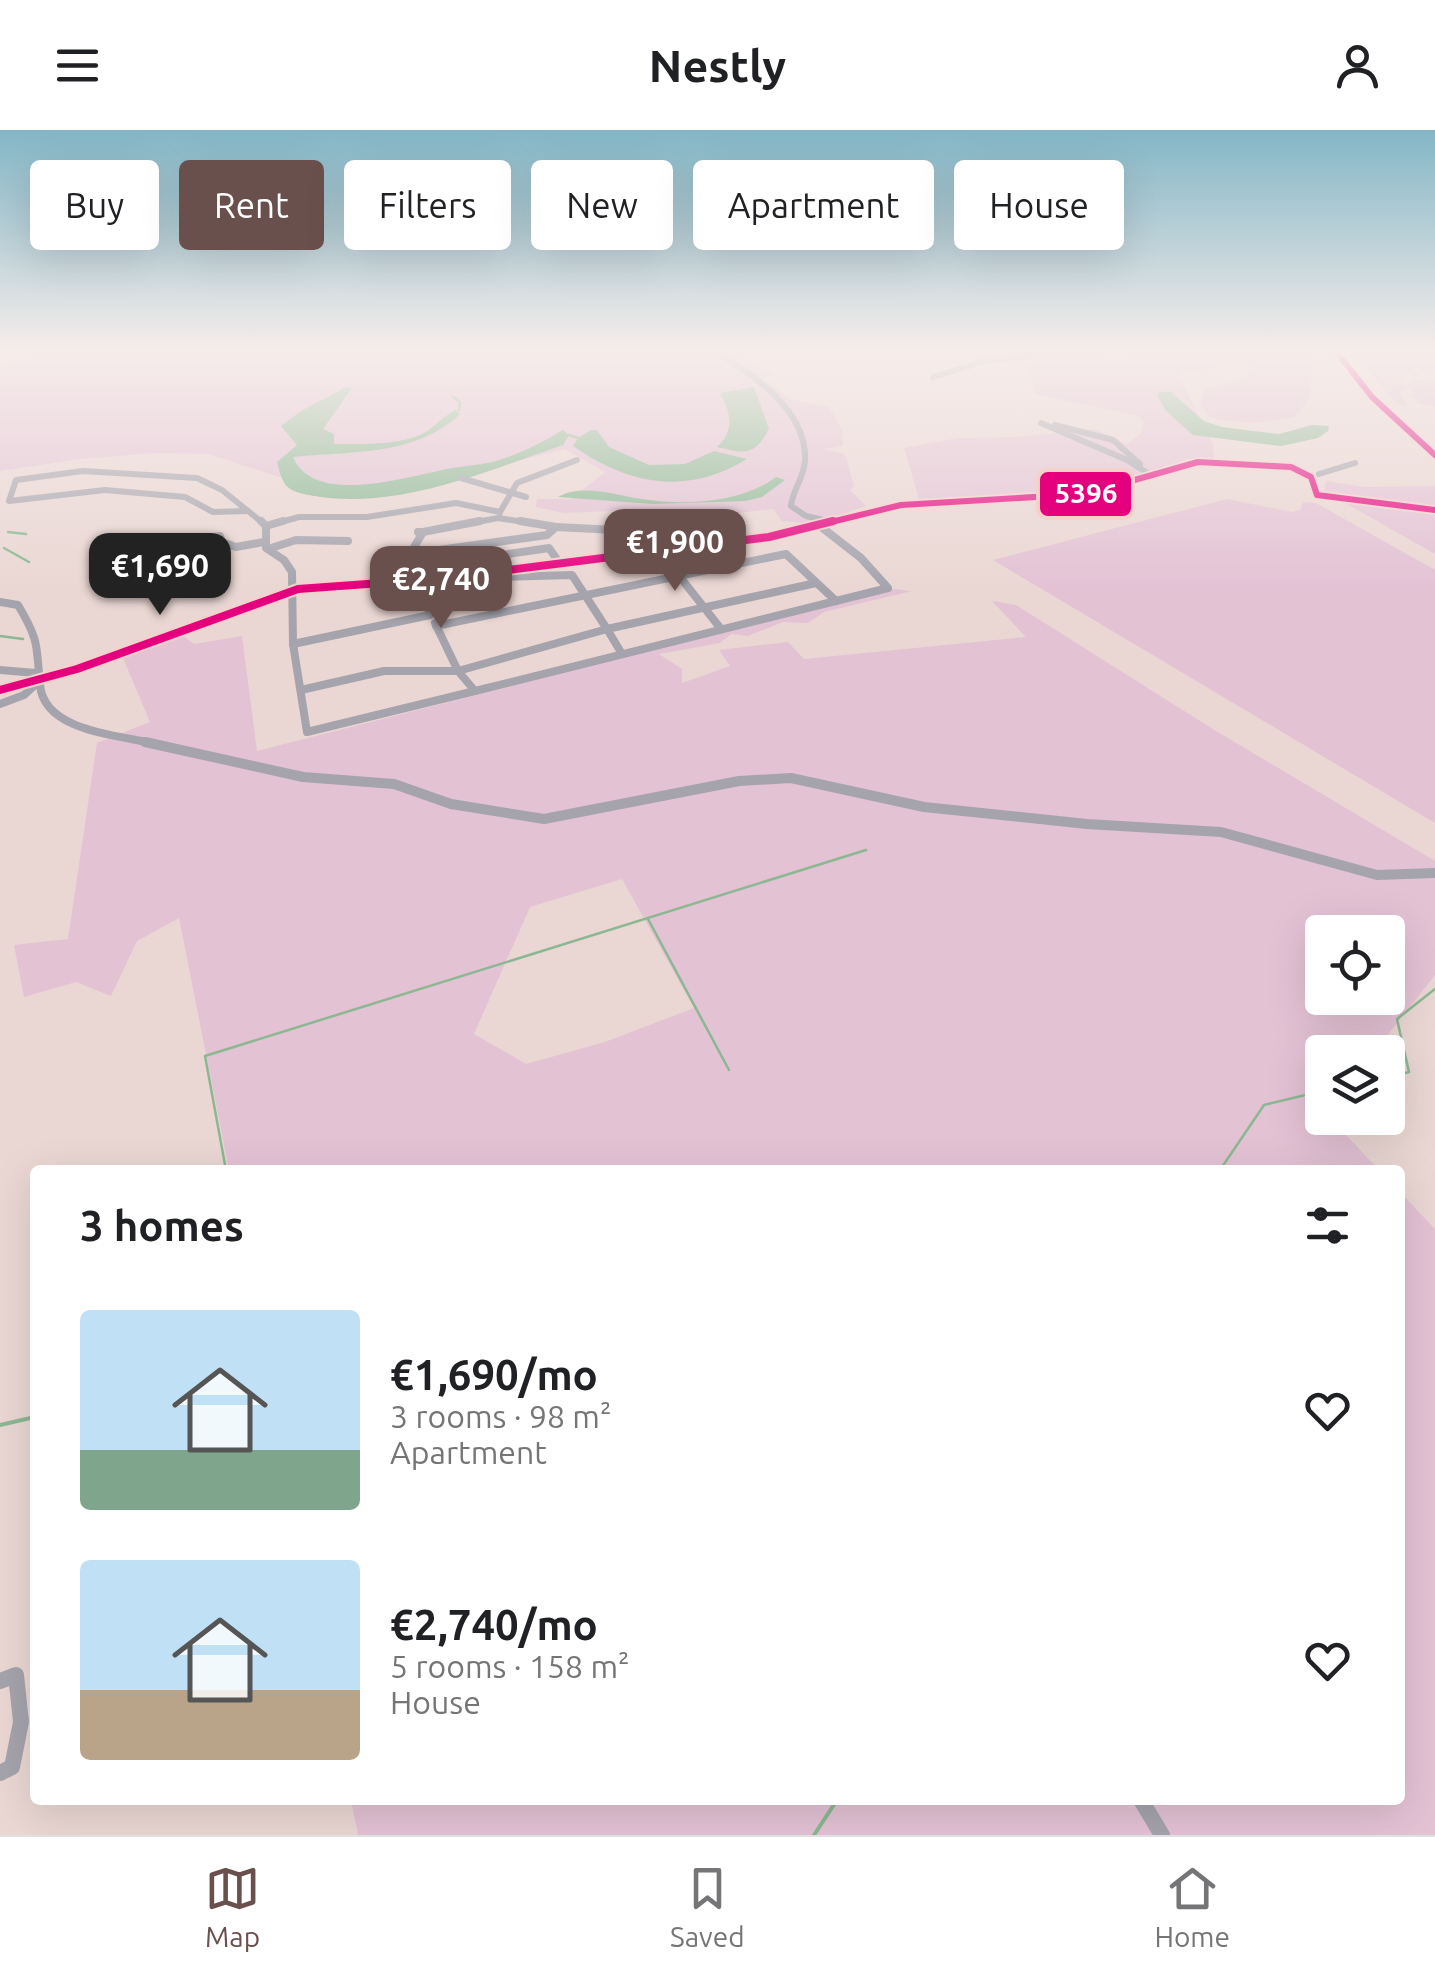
<!DOCTYPE html>
<meta charset="utf-8">
<style>
:root{--surface:#fff;--page:#f6f6f6;--text:#202124;--muted:#757577;--line:#e0e0e0;--accent:#6a504c}
body{margin:0;font-family:Ubuntu,sans-serif;background:var(--page);color:var(--text);height:100vh;display:flex;flex-direction:column;font-size:38px;white-space:nowrap}
*{box-sizing:border-box;margin:0}
p{font-size:32px;color:var(--muted)}
.icon{flex:none;width:55px;height:55px;fill:none;stroke:currentColor;stroke-width:2;stroke-linecap:round;stroke-linejoin:round}
.map{position:relative;flex:1;overflow:hidden}
.drawer{position:absolute;left:30px;top:1035px;width:1375px;height:640px;display:flex;flex-direction:column;background:var(--surface);border-radius:10px;box-shadow:0 10px 40px #0002}
.drawer>*{flex:none}
.guide{position:absolute;left:30px;top:30px;width:1375px;height:90px;display:flex;gap:20px}
.buttons{position:absolute;left:1305px;top:785px;display:grid;gap:20px}
.buttons a{display:grid;place-items:center;width:100px;height:100px;border-radius:10px;background:var(--surface);box-shadow:0 10px 40px #0002;font-size:50px}
.price{position:absolute;translate:-50% -85px;padding:0 22px;border-radius:20px;background:var(--accent);color:#fff;font-size:32px;line-height:65px;filter:drop-shadow(0 2px 5px #0008)}
.price::after{content:'';position:absolute;left:50%;top:60px;width:30px;height:22px;margin-left:-15px;background:inherit;clip-path:polygon(0 0,100% 0,50% 100%)}
.price.on{background:#222;color:#fff}
ul{padding:0;list-style:none}
li{display:flex;align-items:center;gap:30px;height:250px;padding:0 50px}
li span{display:grid;place-items:center;flex:none;width:280px;height:200px;border-radius:10px;color:#555}
li>.icon{margin-inline-start:auto}
span .icon{width:120px;height:120px;fill:#fffc;stroke-width:1}
li b{font-size:42px}
h2{display:flex;justify-content:space-between;align-items:center;height:120px;padding:0 50px;font-size:42px}
.tag{padding:0 35px;border-radius:10px;background:var(--surface);box-shadow:0 10px 40px #0002;font-size:35px;line-height:90px}
.tag.on{background:var(--accent);color:#fff}
header{display:flex;justify-content:space-between;align-items:center;height:130px;padding:0 50px;background:var(--surface);font-size:45px;font-weight:600}
.menu{display:flex;justify-content:space-around;align-items:center;height:140px;border-top:2px solid var(--line);background:var(--surface);font-size:28px;color:var(--muted)}
.menu a{display:grid;justify-items:center;gap:5px}
.menu .on{color:var(--accent)}
.map>svg:first-child{display:block}
</style>
<header><svg class="icon" aria-label="menu" viewBox="0 0 24 24"><path d="M4 6h16M4 12h16M4 18h16"/></svg>Nestly<svg class="icon" aria-label="person" viewBox="0 0 24 24"><circle cx="12" cy="8" r="4"/><path d="M4 21q1-7 8-7t8 7"/></svg></header>
<div class="map">
<svg width="1435" height="1705" viewBox="0 0 1435 1705">
<rect width="100%" height="100%" fill="#ead7d3"/>
<g fill="#e3c2d4" fill-rule="evenodd">
<path d="M69 220H731L773 244 763 248 790 269 829 277 842 299 843 316 824 319 845 324 854 356 850 360 866 376 815 394 782 391 773 379 645 393 634 380 564 383 536 377 537 369H571L605 342 565 319 416 356 328 363 209 324 156 323 79 329 0 341V236Z"/>
<path d="M1171 220H1330L1332 225 1313 221 1310 266 1295 287C1264 293 1239 295 1209 287L1200 274 1205 258 1245 249 1252 236 1225 235 1178 244 1213 314 1214 328 1188 329 1096 360 919 369 904 318 958 308 1017 307 1095 299 1127 314 1141 303 1143 293 1139 286 1035 264 1025 229 1060 225 1063 229 1108 228 1113 232Z"/>
<path d="M1350 220H1435V246C1426 246 1423 238 1413 238L1423 247 1413 246 1410 241 1401 254 1408 256 1411 250H1435V277L1416 273 1418 269 1405 263 1417 265 1410 256 1400 264 1408 276 1398 275Z"/>
<path d="M1326 351 1365 357 1435 356V424L1324 361Z"/>
<path d="M1227 369 1292 382 1300 380 1303 372 1316 373 1435 440V693L993 430Z"/>
<path d="M893 459 912 461 824 482 808 493 783 492 748 506 731 504 720 513 659 524 682 539V553L730 536 719 520 788 512 804 529 1026 507 992 471 1016 475 1216 601 1435 731V845L1374 922H1322V988H1330L1379 1040H229L179 788 137 811 111 866 76 852 24 867 14 815 68 809 97 613 150 592 123 528 183 506 194 514 242 506 257 621ZM622 749 694 878 605 912 526 934 474 904 530 777ZM1322 802H1388V868H1322Z"/>
<path d="M1400 1062 1435 1099V1705H358L351 1670H1400Z"/>
</g>
<g fill="#8bb893">
<path d="M346 257 352 258 323 299 334 304V314C359 314 410 316 430 299 440 291 444 286 456 280L460 284C415 327 348 321 293 327 315 379 414 344 453 338 469 335 484 335 499 330 522 323 543 312 563 300L569 305 563 315C487 341 403 378 321 367 310 365 292 364 285 354 281 348 279 339 277 332L297 315 281 296 301 281Z"/>
<path d="M754 257 769 299C754 326 746 324 717 317 735 301 731 283 720 263Z"/>
<path d="M1160 262H1171L1204 291 1222 297 1279 304 1312 295 1329 296 1328 301 1318 308 1281 316 1193 305 1165 280 1157 265Z"/>
<path d="M591 300H597L609 317 649 335 685 334 714 321 747 329C686 366 629 355 573 316L578 308Z"/>
<path d="M776 347 785 350 762 367 745 371 653 374 558 367C582 353 616 365 642 369 685 376 742 373 776 347Z"/>
</g>
<g fill="none" stroke-linecap="round" stroke-linejoin="round">
<g stroke="#8bb893" stroke-width="2.5">
<path d="M453 267 460 272 459 280"/>
<path d="M569 305 578 308"/>
<path d="M8 402 26 404"/>
<path d="M4 418 29 432"/>
<path d="M0 506 23 509"/>
<path d="M648 789 729 940"/>
<path d="M1388 947 1409 942 1397 889 1435 859"/>
<path d="M226 1040 205 926 866 720"/>
<path d="M1220 1040 1264 975 1322 961"/>
</g>
<g stroke="#8bb893" stroke-width="4">
<path d="M0 1295 35 1287"/>
<path d="M814 1705 837 1670"/>
</g>
<g stroke="#a5a4ad" stroke-width="6">
<path d="M711 220C750 241 808 280 805 331 804 348 792 361 791 376L806 386 828 391"/>
<path d="M933 247 985 231 1071 220"/>
<path d="M1041 293 1127 330 1152 346"/>
<path d="M1055 295 1113 310 1140 334"/>
<path d="M83 341 197 348 222 360 248 381 213 382 185 367 105 360 9 371 16 350Z"/>
<path d="M1319 344 1355 333"/>
<path d="M461 348 526 367"/>
<path d="M248 381 264 394"/>
<path d="M500 382 517 353 577 330"/>
<path d="M498 388 536 394"/>
<path d="M274 394 299 387H367L456 373 500 382 498 388 466 394"/>
<path d="M823 394 901 375 1085 364 1198 332 1291 337 1311 347 1317 365 1435 380"/>
</g>
<g stroke="#a5a4ad" stroke-width="8">
<path d="M261 391 266 396V418L284 430 292 442 293 514 307 602 475 561 458 541 607 499 572 445 501 447 497 440"/>
<path d="M266 396 283 391"/>
<path d="M556 397 636 401 704 395 710 396 719 412"/>
<path d="M423 402 480 391"/>
<path d="M188 411 220 406 222 412 236 417 264 412"/>
<path d="M268 419 296 410 348 411"/>
<path d="M658 419 721 499"/>
<path d="M410 424 547 405 556 397 520 391"/>
<path d="M412 438 549 418 558 431"/>
<path d="M0 472 18 475C40 512 36 515 40 555 44 602 120 605 156 614"/>
<path d="M436 496 786 424 836 471"/>
<path d="M293 514 430 485 410 424 423 402H418"/>
<path d="M622 524 607 499 816 453"/>
<path d="M0 540 36 543"/>
<path d="M0 560 77 539 298 459 436 449 769 407 833 391"/>
<path d="M301 560 384 541H458L435 493"/>
<path d="M475 561 888 458 861 428 820 396"/>
<path d="M0 574 24 565 37 553"/>
</g>
<path stroke="#a5a4ad" stroke-width="10" d="M145 612 303 647 394 654 451 674 544 689 739 651 791 648 924 677 1087 694 1221 702 1377 745 1435 743"/>
<g stroke="#a5a4ad" stroke-width="16">
<path d="M0 1551 16 1545 21 1592 12 1637 0 1643"/>
<path d="M1141 1670 1162 1705"/>
</g>
<path fill="#9f9ca6" fill-rule="evenodd" d="M1331 220H1340L1375 265 1435 320V328L1369 269Z"/>
<defs>
<g id="bus-1-far1">
<path d="M1335 220 1372 267 1435 325"/>
<path d="M823 394 901 375 1085 364 1198 332 1291 337 1311 347 1317 365 1435 380"/>
</g>
<path id="bus-1" d="M0 560 77 539 298 459 436 449 769 407 833 391"/>
</defs>
<use href="#bus-1-far1" stroke="#f4d1c9" stroke-width="10"/>
<use href="#bus-1" stroke="#f4d1c9" stroke-width="12"/>
<use href="#bus-1-far1" stroke="#e5007d" stroke-width="6"/>
<use href="#bus-1" stroke="#e5007d" stroke-width="8"/>
</g>
<linearGradient id="sky" x2="0" y2="1"><stop stop-color="#83b6c6"/><stop offset="0.48" stop-color="#f6edeb"/><stop offset="1" stop-color="#f6edeb" stop-opacity="0"/></linearGradient>
<rect width="1435" height="459" fill="url(#sky)"/>
<rect stroke="#f4d1c9" stroke-width="4" x="1038" y="340" width="95" height="48" rx="10" fill="#e5007d"/>
<g font-size="28" text-anchor="middle" font-weight="bold" fill="#fff">
<text x="1086" y="373">5396</text>
</g>
</svg>
<div class="buttons">
<a><svg class="icon" aria-label="locate" viewBox="0 0 24 24"><circle cx="12" cy="12" r="6"/><path d="M12 2v4M12 18v4M2 12h4M18 12h4"/></svg></a>
<a><svg class="icon" aria-label="layers" viewBox="0 0 24 24"><path d="M12 4l9 5-9 5-9-5zM3 14l9 5 9-5"/></svg></a>
</div>
<b class="price" style="left:675px;top:464px">€1,900</b>
<b class="price on" style="left:160px;top:488px">€1,690</b>
<b class="price" style="left:441px;top:501px">€2,740</b>
<div class="guide">
<a class="tag">Buy</a>
<a class="tag on">Rent</a>
<a class="tag">Filters</a>
<a class="tag">New</a>
<a class="tag">Apartment</a>
<a class="tag">House</a>
</div>
<section class="drawer">
<h2>3 homes<svg class="icon" aria-label="filters" viewBox="0 0 24 24"><path d="M4 7h16M4 17h16"/><circle cx="9" cy="7" r="2"/><circle cx="15" cy="17" r="2"/></svg></h2>
<ul>
<li><span style="background:linear-gradient(#bfe0f5 70%,#7fa58c 0)"><svg class="icon" aria-label="home" viewBox="0 0 24 24"><path d="M3 11l9-7 9 7M6 9v11h12V9"/></svg></span><div><b>€1,690/mo</b><p>3 rooms · 98 m²</p><p>Apartment</p></div><svg class="icon" aria-label="heart" viewBox="0 0 24 24"><path d="M12 20l-8-8c-3-5 5-10 8-4 3-6 11-1 8 4z"/></svg></li>
<li><span style="background:linear-gradient(#bfe0f5 65%,#b9a48a 0)"><svg class="icon" aria-label="home" viewBox="0 0 24 24"><path d="M3 11l9-7 9 7M6 9v11h12V9"/></svg></span><div><b>€2,740/mo</b><p>5 rooms · 158 m²</p><p>House</p></div><svg class="icon" aria-label="heart" viewBox="0 0 24 24"><path d="M12 20l-8-8c-3-5 5-10 8-4 3-6 11-1 8 4z"/></svg></li>
</ul>
</section>
</div>
<nav class="menu">
<a class="on"><svg class="icon" aria-label="map" viewBox="0 0 24 24"><path d="M3 6l6-2 6 2 6-2v14l-6 2-6-2-6 2zM9 4v14M15 6v14"/></svg>Map</a>
<a><svg class="icon" aria-label="saved" viewBox="0 0 24 24"><path d="M7 4h10v16l-5-4-5 4z"/></svg>Saved</a>
<a><svg class="icon" aria-label="home" viewBox="0 0 24 24"><path d="M3 11l9-7 9 7M6 9v11h12V9"/></svg>Home</a>
</nav>
